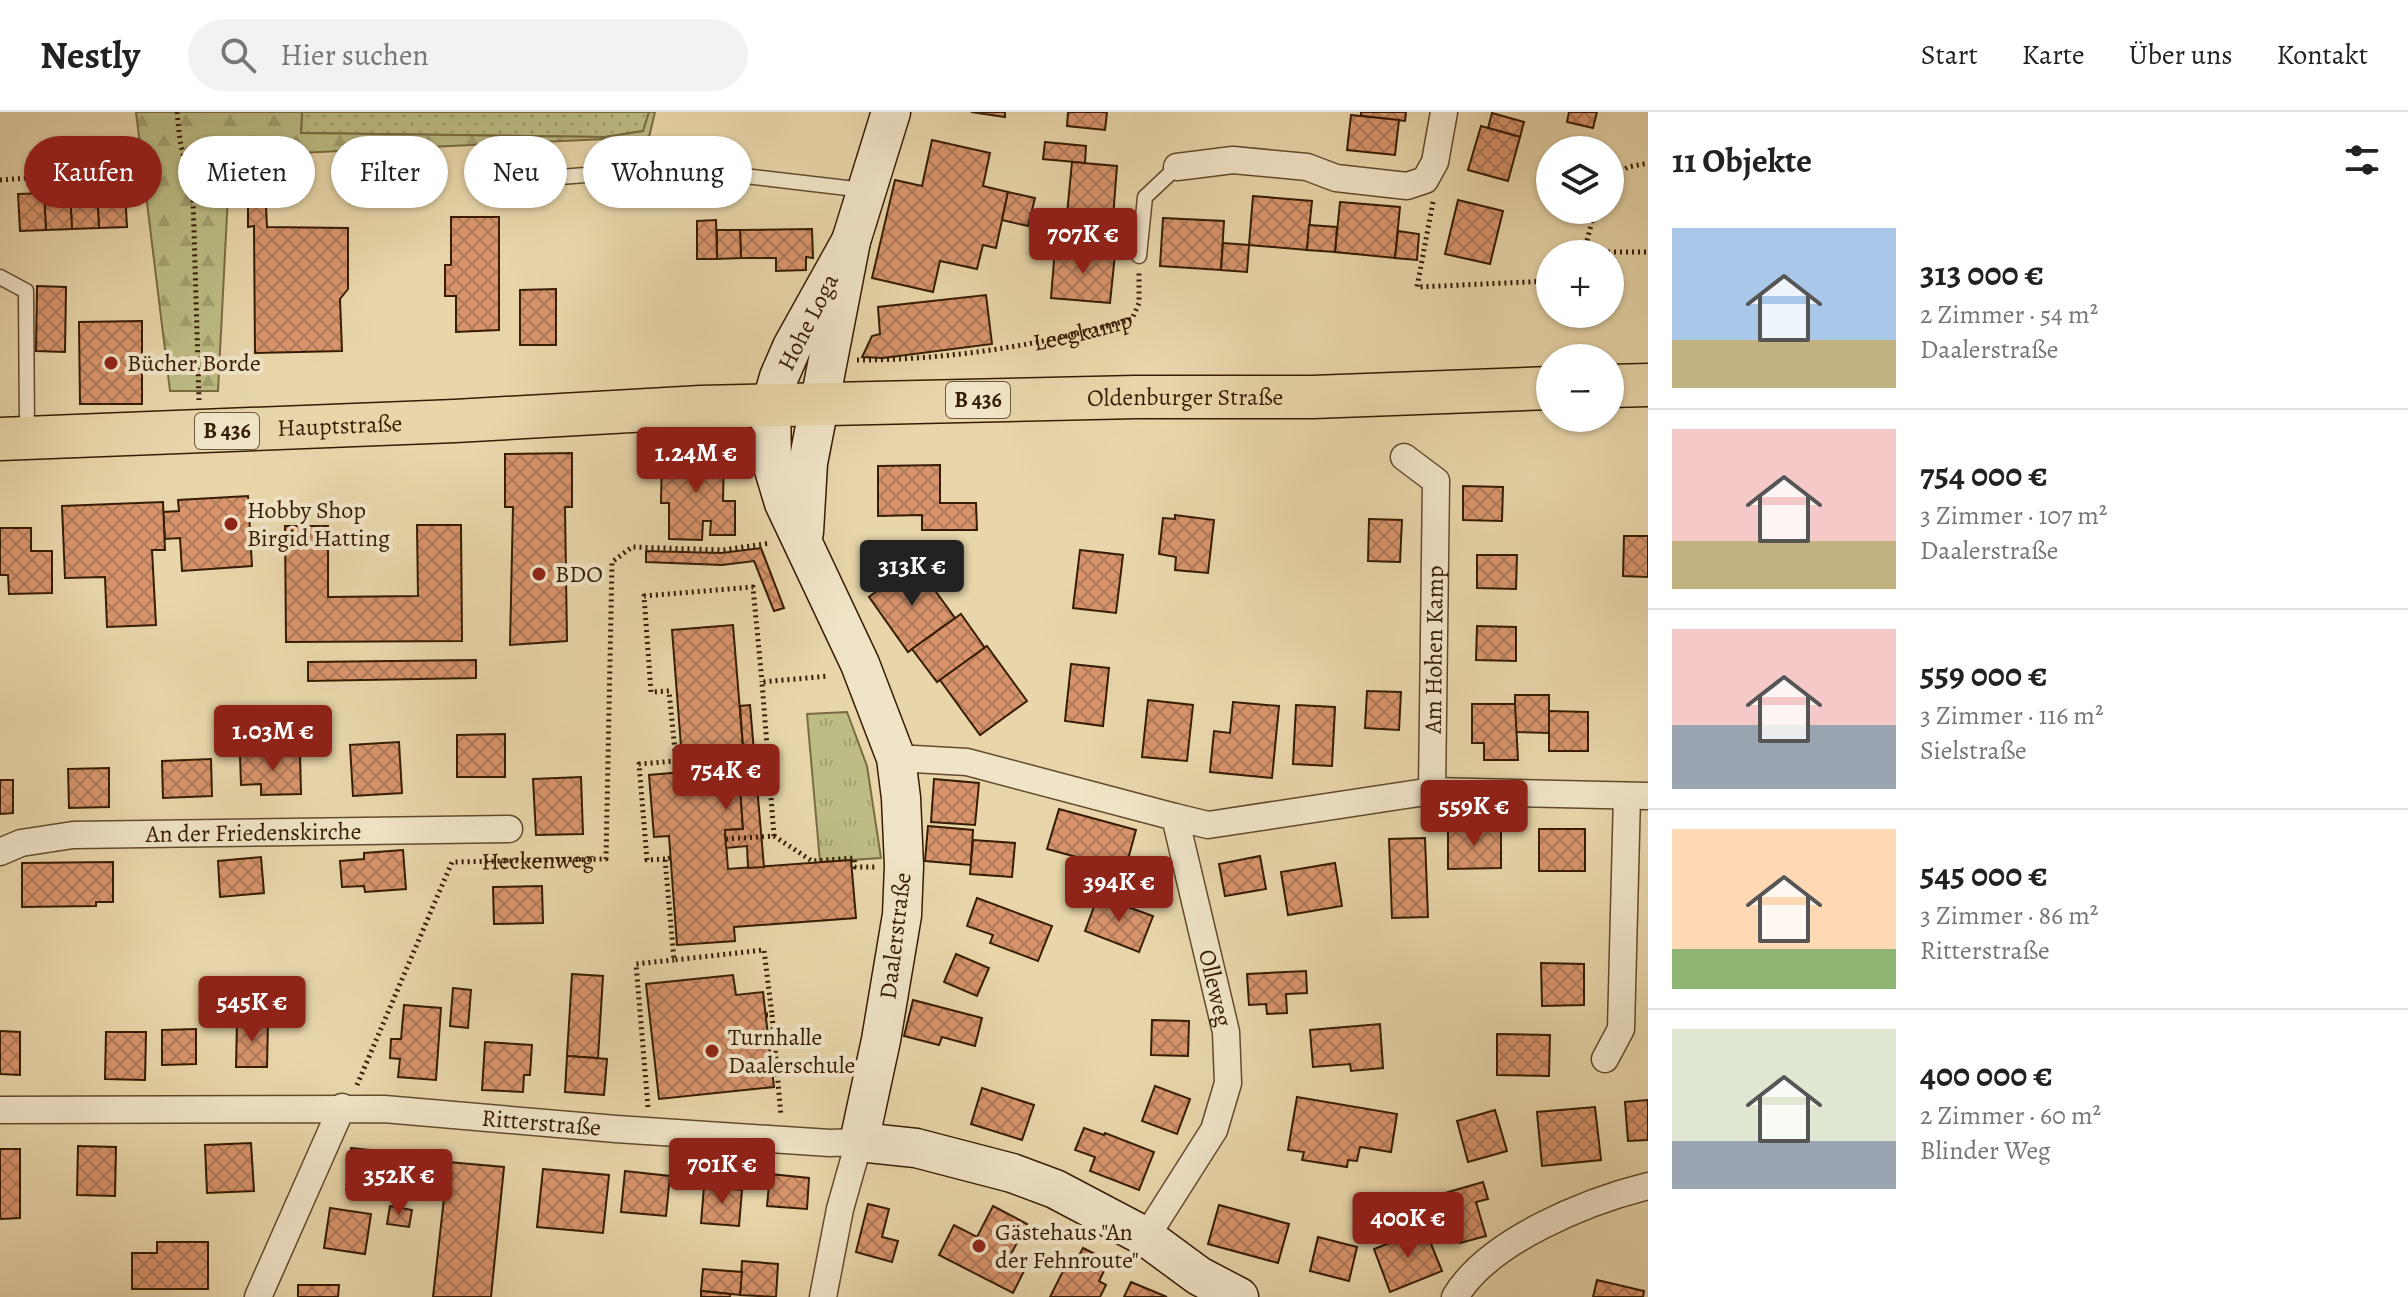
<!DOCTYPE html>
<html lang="de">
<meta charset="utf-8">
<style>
:root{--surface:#fff;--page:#f2f2f2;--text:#222;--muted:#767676;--line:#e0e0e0;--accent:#8f2418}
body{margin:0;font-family:Alegreya,serif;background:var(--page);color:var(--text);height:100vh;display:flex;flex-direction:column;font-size:30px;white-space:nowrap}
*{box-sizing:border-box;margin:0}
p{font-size:26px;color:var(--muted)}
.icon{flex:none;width:44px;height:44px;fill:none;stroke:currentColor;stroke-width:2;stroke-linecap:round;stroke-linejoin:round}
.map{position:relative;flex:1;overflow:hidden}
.details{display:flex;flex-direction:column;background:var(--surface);width:760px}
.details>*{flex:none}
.hud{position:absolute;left:24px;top:24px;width:760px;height:72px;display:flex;gap:16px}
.fabs{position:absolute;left:1536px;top:24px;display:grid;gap:16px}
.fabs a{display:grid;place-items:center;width:88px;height:88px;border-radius:50%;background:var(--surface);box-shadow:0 2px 6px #0004;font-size:40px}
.price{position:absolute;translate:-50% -68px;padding:0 18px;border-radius:8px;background:var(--accent);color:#fff;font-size:26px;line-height:52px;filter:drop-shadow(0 2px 4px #0008)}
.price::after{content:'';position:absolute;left:50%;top:48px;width:24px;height:18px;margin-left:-12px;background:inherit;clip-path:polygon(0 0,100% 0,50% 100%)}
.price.selected{background:#222;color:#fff}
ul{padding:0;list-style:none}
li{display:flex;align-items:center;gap:24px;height:200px;padding:0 24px}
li+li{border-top:2px solid var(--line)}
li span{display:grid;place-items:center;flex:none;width:224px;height:160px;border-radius:0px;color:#555}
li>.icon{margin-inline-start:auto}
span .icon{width:96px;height:96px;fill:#fffc;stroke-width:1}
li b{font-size:34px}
h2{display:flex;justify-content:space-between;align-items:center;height:96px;padding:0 24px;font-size:34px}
.chip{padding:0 28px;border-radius:36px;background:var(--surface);box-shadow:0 2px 6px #0004;font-size:28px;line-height:72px}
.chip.selected{background:var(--accent);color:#fff}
header{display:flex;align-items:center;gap:48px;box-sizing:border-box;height:112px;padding:0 40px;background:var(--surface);border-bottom:2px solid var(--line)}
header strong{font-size:38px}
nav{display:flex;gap:44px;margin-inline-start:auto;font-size:28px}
.search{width:560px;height:72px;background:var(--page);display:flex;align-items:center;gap:20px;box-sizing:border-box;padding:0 28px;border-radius:44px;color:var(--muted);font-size:30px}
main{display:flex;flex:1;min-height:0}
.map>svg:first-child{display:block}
</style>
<header>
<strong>Nestly</strong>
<div class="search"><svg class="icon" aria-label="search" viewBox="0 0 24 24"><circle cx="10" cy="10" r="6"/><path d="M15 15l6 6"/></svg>Hier suchen</div>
<nav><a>Start</a><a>Karte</a><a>Über uns</a><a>Kontakt</a></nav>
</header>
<main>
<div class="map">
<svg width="1648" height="1185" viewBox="0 0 1648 1185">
<defs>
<pattern id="grass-dots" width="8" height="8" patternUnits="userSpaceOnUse" patternTransform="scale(2)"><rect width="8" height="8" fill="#bcbc84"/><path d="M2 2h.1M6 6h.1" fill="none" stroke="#a2a170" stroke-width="1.8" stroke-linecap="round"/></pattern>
<pattern id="forest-firs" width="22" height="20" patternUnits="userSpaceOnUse" patternTransform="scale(2)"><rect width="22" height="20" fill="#bcbc84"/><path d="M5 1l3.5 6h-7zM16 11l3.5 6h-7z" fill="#a2a170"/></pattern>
<pattern id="park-tufts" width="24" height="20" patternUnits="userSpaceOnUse" patternTransform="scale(2)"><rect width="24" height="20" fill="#bcbc84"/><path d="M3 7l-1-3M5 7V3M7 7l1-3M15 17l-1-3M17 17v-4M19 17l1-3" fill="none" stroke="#a2a170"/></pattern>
<pattern id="building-cross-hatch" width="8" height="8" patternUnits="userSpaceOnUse" patternTransform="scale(2)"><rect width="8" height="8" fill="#d8956d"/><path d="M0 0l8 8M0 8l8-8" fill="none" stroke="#b07957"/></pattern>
</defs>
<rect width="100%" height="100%" fill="#e8d6aa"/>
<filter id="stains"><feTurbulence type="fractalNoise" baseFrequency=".0025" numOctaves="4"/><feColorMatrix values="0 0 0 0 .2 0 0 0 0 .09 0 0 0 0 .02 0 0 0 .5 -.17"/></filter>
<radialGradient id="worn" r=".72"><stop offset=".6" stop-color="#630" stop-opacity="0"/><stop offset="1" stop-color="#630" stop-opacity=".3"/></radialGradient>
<path fill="url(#grass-dots)" stroke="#796c42" stroke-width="2" d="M302 0H649L644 19 605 25 301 21Z"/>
<path fill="url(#forest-firs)" stroke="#796c42" stroke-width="2" d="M136 0H302L301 21 605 25 643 19 649 0H655L649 25 230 44 218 279H170Z"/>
<path fill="url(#park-tufts)" stroke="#796c42" stroke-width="2" d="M847 600 867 654 881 746 820 750 807 602Z"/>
<g fill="url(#building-cross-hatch)" stroke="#361c01" stroke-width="2">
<path d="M971 0H1005V5Z"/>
<path d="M1068 0H1107L1105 18 1067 14Z"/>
<path d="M1361 0H1406L1405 9 1361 4Z"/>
<path d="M1569 0H1597L1593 16 1567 10Z"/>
<path d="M1492 1 1524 10 1520 25 1488 16Z"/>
<path d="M1351 3 1399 8 1395 43 1347 38Z"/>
<path d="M1481 14 1520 25 1508 69 1468 58Z"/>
<path d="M932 28 990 41 983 74 1008 80 996 136 983 133 977 157 940 149 933 180 872 166 895 68 922 74Z"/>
<path d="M1045 30 1086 34 1085 51 1043 47Z"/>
<path d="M1072 50 1117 54 1113 106 1067 102Z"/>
<path d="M125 78 127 115 99 116 97 79Z"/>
<path d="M97 79 99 116 72 117 70 80Z"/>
<path d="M70 80 72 117 46 118 44 81Z"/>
<path d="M1008 80 1035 86 1028 114 1002 108Z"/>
<path d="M44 81 46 118 20 119 18 82Z"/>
<path d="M1253 84 1312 89 1307 138 1249 133Z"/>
<path d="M1458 88 1503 99 1490 152 1445 142Z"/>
<path d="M1340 90 1400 95 1395 146 1335 140Z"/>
<path d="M266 94 267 115 348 116V177L340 187 342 239 255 241 254 114 248 115V95Z"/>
<path d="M1057 101 1086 104 1085 119 1072 118 1070 138 1043 135 1045 114 1056 115Z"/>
<path d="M451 105H499V218L456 220V184H445V153H451Z"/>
<path d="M1163 106 1224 109 1221 158 1160 154Z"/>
<path d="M716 108 717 147H697V109Z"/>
<path d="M1309 113 1337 115 1335 140 1307 138Z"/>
<path d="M812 117 813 146 806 145V158L776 159V146H741L740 118Z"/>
<path d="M717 118H740L741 146 717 147Z"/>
<path d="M1398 119 1419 122 1417 148 1395 146Z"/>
<path d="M1223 131 1249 133 1247 160 1221 158Z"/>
<path d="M1055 136 1115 142 1110 191 1051 186Z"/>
<path d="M37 174 66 175 65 240 36 239Z"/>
<path d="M556 177V233H520V178Z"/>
<path d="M986 183 992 232 883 246 862 245 872 224 880 222 878 195Z"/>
<path d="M142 209V292H80L79 210Z"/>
<path d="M572 341V395H565L567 529 510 533 513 395H505V342Z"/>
<path d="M662 341 724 342 723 389H735V423H710L711 409H703L702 428 669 427V391H661Z"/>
<path d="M940 353V391H976L977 418H922V403L878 404V354Z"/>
<path d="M1463 374 1503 375 1502 409 1463 408Z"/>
<path d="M248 384 252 454 182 459 180 426 165 427 163 400 179 399 178 388Z"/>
<path d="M163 390 165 438H152L156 513 107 515 105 465 65 466 62 394Z"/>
<path d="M1175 403 1214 408 1208 461 1175 458 1176 445 1159 442 1163 406 1175 407Z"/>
<path d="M1369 407 1402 408 1400 450 1368 449Z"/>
<path d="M417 413H461L462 529 286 530 285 414H328V485L418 484Z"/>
<path d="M0 416H31V439H52V481L9 482 8 463H0Z"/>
<path d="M1624 424H1648V465L1623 464Z"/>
<path d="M761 436 784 496 774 499 754 449 722 453 646 450V439L721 441Z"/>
<path d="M1080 438 1123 443 1116 501 1073 496Z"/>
<path d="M1477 443H1517L1516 477 1477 476Z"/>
<path d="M915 451 955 506 908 540 869 485Z"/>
<path d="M961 502 985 536 937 570 912 537Z"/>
<path d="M733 513 745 660 739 661 743 717 725 718 728 757 851 748 856 806 734 815 735 829 677 833 669 724 654 725 649 663 683 660 672 518Z"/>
<path d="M1477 514 1516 515V549L1476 548Z"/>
<path d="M987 534 1027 589 980 623 940 568Z"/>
<path d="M476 548V566L308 569V550Z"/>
<path d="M1071 552 1109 556 1103 614 1065 609Z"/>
<path d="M1367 579 1401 580 1399 618 1365 616Z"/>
<path d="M1515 583H1549V621L1515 620Z"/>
<path d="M1148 588 1193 593 1187 649 1142 645Z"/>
<path d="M1233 590 1279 594 1272 666 1210 660 1214 619 1230 621Z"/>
<path d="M1472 592H1515L1518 648H1484V631H1472Z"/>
<path d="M750 593 764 755 748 756 747 734 726 736 725 718 743 717 739 661 745 660 740 594Z"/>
<path d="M1296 593 1335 595 1332 654 1293 652Z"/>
<path d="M1549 599 1588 600V639H1549Z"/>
<path d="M505 622V665H457V623Z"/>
<path d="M399 630 402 681 353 684 350 633Z"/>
<path d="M300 641 301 682 261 683V672L241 673 240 643Z"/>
<path d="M211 647 212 684 163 686 162 649Z"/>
<path d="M109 656V695L69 696 68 657Z"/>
<path d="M581 665 583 722 536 723 533 667Z"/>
<path d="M934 667 979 671 975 713 931 710Z"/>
<path d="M0 668H13V701L0 702Z"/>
<path d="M1059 697 1136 718 1125 758 1047 737Z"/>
<path d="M928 714 973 718 971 753 925 749Z"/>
<path d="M1448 715H1501V756L1448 757Z"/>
<rect x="1539" y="717" width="46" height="42"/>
<path d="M1425 726 1428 805 1392 806 1389 727Z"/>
<path d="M973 728 1015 731 1012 765 970 762Z"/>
<path d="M403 738 406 777 365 780 364 774 342 775 340 749 364 747V741Z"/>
<path d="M1260 744 1266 777 1225 784 1219 752Z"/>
<path d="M261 745 264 781 220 785 218 749Z"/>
<path d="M113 750V790H96V794L22 795V751Z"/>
<path d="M1335 751 1342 794 1288 803 1281 760Z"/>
<path d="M542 774 543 811 494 812 493 775Z"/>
<path d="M1098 784 1153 804 1139 840 1085 819Z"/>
<path d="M977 786 1052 814 1038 849 990 831 993 823 967 814Z"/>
<path d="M956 842 989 856 977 884 944 870Z"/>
<path d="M1541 851 1584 852V893L1542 894Z"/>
<path d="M1306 859 1307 881 1286 882 1287 901 1267 902 1266 892 1249 893 1247 862Z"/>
<path d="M572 862 603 864 598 946 567 944Z"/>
<path d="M733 863 736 883 763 880 774 975 659 987 646 872Z"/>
<path d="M453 876 471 878 468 916 450 914Z"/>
<path d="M913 888 982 906 975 934 942 925 939 933 904 924Z"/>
<path d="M404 893 441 896 436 968 398 965 400 947 390 946 391 927H401Z"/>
<path d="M1152 908 1189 909 1188 944 1151 943Z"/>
<path d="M237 910H268L267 955H236Z"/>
<path d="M1380 912 1383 956 1351 959 1350 952 1313 955 1310 918Z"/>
<path d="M196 917V952L162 953V918Z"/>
<path d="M0 919 20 920V963L0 962Z"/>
<path d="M106 920H146L145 968 105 967Z"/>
<path d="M1497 922 1550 923 1549 964 1497 963Z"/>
<path d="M485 930 532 933 530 963H524L523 980 482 978Z"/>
<path d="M567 944 607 947 604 983 565 980Z"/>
<path d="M1155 974 1190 987 1177 1022 1142 1009Z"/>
<path d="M982 976 1034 993 1022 1028 971 1012Z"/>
<path d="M1297 985 1397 1002 1391 1040 1360 1035 1357 1049 1348 1048 1347 1055 1302 1048 1304 1040 1288 1038Z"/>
<path d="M1648 988V1028L1628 1029 1625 990Z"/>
<path d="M1595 995 1601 1048 1542 1054 1537 1000Z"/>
<path d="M1495 998 1507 1039 1468 1050 1457 1009Z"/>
<path d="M1084 1016 1104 1023 1105 1021 1154 1040 1139 1078 1090 1059 1095 1045 1075 1038Z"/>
<path d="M251 1031 254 1079 207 1081 205 1033Z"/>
<path d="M78 1034 116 1035 115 1084 77 1083Z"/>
<path d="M351 1036 397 1041 392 1083 346 1078Z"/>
<path d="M0 1037H20V1106L0 1107Z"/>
<path d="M397 1041 426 1044 423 1073 393 1070Z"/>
<path d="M448 1050 504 1055 491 1185H433Z"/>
<path d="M543 1057 609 1063 603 1121 537 1115Z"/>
<path d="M625 1059 670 1064 666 1104 621 1100Z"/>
<path d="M770 1062 809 1066 807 1097 767 1094Z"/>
<path d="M1483 1070 1488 1087 1476 1090 1486 1124 1460 1131 1445 1081Z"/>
<path d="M704 1075 742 1078 739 1114 701 1111Z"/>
<path d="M868 1092 889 1097 882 1125 898 1129 892 1150 856 1140Z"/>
<path d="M1219 1093 1289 1112 1278 1151 1208 1132Z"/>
<path d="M390 1094 412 1098 409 1115 387 1112Z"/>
<path d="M993 1094 1027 1112 1010 1144 1027 1153 1013 1181 939 1143 954 1113 977 1125Z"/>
<path d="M330 1096 371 1102 365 1142 324 1136Z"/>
<path d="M1425 1117 1442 1159 1390 1180 1374 1137Z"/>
<path d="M1318 1125 1357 1135 1349 1169 1310 1159Z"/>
<path d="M157 1130H208V1177H132V1141H157Z"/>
<path d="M1083 1136 1109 1149 1099 1169 1106 1173 1100 1185H1050L1065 1155 1071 1158Z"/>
<path d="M742 1149 778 1152 776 1185 740 1183Z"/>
<path d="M703 1157 742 1160 740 1183 701 1179Z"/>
<path d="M1597 1168 1644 1179 1643 1185H1593Z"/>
<path d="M1131 1170 1167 1185H1124Z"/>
<path d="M298 1173H339L338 1185H298Z"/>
<path d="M701 1179 730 1182V1185H701Z"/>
</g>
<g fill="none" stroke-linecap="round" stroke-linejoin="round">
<defs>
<g id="lane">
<path d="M560 65 676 56 864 78"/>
<path d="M1139 144 1145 85 1177 55"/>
<path d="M0 165 26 179 27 321"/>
</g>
<g id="street">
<path d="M1177 55 1233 48 1307 55 1336 66 1407 74 1425 68 1435 50 1444 0"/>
<path id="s3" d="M896 646 967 650 1175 705 1226 920 1228 971 1214 1018 1146 1125"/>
<path d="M1432 679 1648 684"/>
<path id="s4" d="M1175 705 1208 713 1432 679 1436 369 1404 345"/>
<path id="s5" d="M0 740 21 731 73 723 509 717"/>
<path d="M1605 947 1621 917 1627 684"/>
<path id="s6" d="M0 998 384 997 616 1017 830 1031 859 1030 840 1097 823 1185"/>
<path d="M258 1185 342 995"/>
<path d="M1455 1185C1488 1129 1587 1089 1648 1074"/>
</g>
<g id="secondary">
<path d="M851 129 792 235 779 265 771 293 772 351 784 391 860 552 896 646 901 686 904 754 902 803 881 928 859 1030 916 1036 1012 1061 1055 1077 1146 1125 1199 1164 1239 1185"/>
<path d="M804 420 808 351 851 129 891 0"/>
</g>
<g id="primary">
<path d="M1610 274 1648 273"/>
<path id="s7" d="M0 327 455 309 701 295 1136 285H1313L1550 276"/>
</g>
</defs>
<use href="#lane" stroke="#624a2b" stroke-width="17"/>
<use href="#street" stroke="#624a2b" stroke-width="29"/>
<use href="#secondary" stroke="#361c01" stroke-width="41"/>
<use href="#primary" stroke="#361c01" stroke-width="45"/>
<g stroke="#361c01" stroke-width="5" stroke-dasharray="2 4" stroke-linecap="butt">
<path d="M177 0 180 29 193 85 199 288"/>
<path d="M1610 66 1628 55 1648 51"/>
<path d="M0 68 94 61"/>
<path d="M1433 90 1417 175 1550 169"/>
<path d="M1584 140H1648"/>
<path d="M1584 140 1595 98"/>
<path id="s1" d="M857 248C949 248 1044 233 1132 207L1139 191V161"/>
<path d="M725 328 741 344"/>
<path d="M774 724 762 570 829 564"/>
<path d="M726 727 774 724 812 749 854 746 855 755H875"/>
<path d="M670 746 665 747 674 848 764 838 772 903"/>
<path d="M665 747 647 748 639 652 676 649 669 579 651 580 644 484 753 475 762 570"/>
<path d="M766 903H772L781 1004"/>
<path id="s2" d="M357 973 452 750 606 747 612 450 632 435 723 438 771 431"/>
<path d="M648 995 636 852 674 848"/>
</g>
<use href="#lane" stroke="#f0e4c8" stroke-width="14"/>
<use href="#street" stroke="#f0e4c8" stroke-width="26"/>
<use href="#secondary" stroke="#f0e4c8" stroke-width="38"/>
<use href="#primary" stroke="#e8d6aa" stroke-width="42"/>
</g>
<g fill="#8f2418" stroke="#f0e4c8" stroke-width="3">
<circle cx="111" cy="251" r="8"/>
<circle cx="231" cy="412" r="8"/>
<circle cx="539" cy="462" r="8"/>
<circle cx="712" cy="939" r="8"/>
<circle cx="979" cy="1134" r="8"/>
</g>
<g text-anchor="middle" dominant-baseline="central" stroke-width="8" stroke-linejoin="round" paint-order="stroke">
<g fill="#f0e4c8" stroke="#6e583d" stroke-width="2">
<rect x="946" y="270" width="64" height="36" rx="6"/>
<rect x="195" y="301" width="64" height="36" rx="6"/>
</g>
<g font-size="22" font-weight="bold" fill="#361c01">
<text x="978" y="288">B 436</text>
<text x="227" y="319">B 436</text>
</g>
<g font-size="24" fill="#361c01" stroke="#f0e4c8">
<text transform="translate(808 210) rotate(-63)">Hohe Loga</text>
<text stroke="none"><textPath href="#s1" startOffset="228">Leegkamp</textPath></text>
<text stroke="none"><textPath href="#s7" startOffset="1186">Oldenburger Straße</textPath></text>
<text stroke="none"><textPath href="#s7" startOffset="340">Hauptstraße</textPath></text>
<text stroke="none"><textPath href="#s4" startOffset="402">Am Hohen Kamp</textPath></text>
<text stroke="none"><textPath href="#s5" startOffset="256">An der Friedenskirche</textPath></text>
<text stroke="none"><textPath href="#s2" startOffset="328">Heckenweg</textPath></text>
<text transform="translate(895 824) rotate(-83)">Daalerstraße</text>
<text stroke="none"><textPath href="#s3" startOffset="462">Olleweg</textPath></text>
<text stroke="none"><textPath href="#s6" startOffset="542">Ritterstraße</textPath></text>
</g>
<g font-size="24" fill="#361c01" stroke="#f0e4c8" text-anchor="start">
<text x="127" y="251">Bücher Borde</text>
<text x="247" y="398">Hobby Shop<tspan x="247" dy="28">Birgid Hatting</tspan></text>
<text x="555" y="462">BDO</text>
<text x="728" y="925">Turnhalle<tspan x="728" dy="28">Daalerschule</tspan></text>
<text x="995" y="1120">Gästehaus "An<tspan x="995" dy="28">der Fehnroute"</tspan></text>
</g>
</g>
<rect width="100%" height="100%" filter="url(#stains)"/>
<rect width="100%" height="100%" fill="url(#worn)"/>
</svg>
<div class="fabs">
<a><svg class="icon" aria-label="layers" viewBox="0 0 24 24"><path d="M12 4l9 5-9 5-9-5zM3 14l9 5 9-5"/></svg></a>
<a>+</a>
<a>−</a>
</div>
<b class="price" style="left:1083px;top:164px">707K €</b>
<b class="price" style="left:696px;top:383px">1.24M €</b>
<b class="price selected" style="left:912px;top:496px">313K €</b>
<b class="price" style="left:273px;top:661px">1.03M €</b>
<b class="price" style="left:726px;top:700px">754K €</b>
<b class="price" style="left:1474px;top:736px">559K €</b>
<b class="price" style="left:1119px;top:812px">394K €</b>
<b class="price" style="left:252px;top:932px">545K €</b>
<b class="price" style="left:722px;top:1094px">701K €</b>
<b class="price" style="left:399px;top:1105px">352K €</b>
<b class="price" style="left:1408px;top:1148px">400K €</b>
<div class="hud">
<a class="chip selected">Kaufen</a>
<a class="chip">Mieten</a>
<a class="chip">Filter</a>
<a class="chip">Neu</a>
<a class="chip">Wohnung</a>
</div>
</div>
<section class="details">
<h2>11 Objekte<svg class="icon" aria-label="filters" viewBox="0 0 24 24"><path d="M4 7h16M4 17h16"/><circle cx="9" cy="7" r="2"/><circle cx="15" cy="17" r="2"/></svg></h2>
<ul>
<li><span style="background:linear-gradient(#a9c7e8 70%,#c2b280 0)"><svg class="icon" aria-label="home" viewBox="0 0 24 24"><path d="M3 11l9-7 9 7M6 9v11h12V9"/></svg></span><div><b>313 000 €</b><p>2 Zimmer · 54 m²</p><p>Daalerstraße</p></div></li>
<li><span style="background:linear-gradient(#f6c9c9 70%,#c2b280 0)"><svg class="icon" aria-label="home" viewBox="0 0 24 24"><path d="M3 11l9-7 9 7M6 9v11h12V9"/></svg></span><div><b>754 000 €</b><p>3 Zimmer · 107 m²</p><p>Daalerstraße</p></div></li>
<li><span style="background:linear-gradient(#f6c9c9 60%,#9aa5b1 0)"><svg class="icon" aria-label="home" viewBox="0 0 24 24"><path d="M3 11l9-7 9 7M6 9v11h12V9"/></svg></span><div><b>559 000 €</b><p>3 Zimmer · 116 m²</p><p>Sielstraße</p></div></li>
<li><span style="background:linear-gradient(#ffd9b3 75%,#8fb573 0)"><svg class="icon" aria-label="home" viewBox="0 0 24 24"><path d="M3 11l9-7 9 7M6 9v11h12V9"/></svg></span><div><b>545 000 €</b><p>3 Zimmer · 86 m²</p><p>Ritterstraße</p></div></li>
<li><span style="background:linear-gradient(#dfe7d0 70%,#9aa5b1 0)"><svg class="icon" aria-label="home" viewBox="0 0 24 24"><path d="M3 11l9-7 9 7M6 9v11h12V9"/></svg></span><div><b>400 000 €</b><p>2 Zimmer · 60 m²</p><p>Blinder Weg</p></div></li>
</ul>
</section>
</main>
